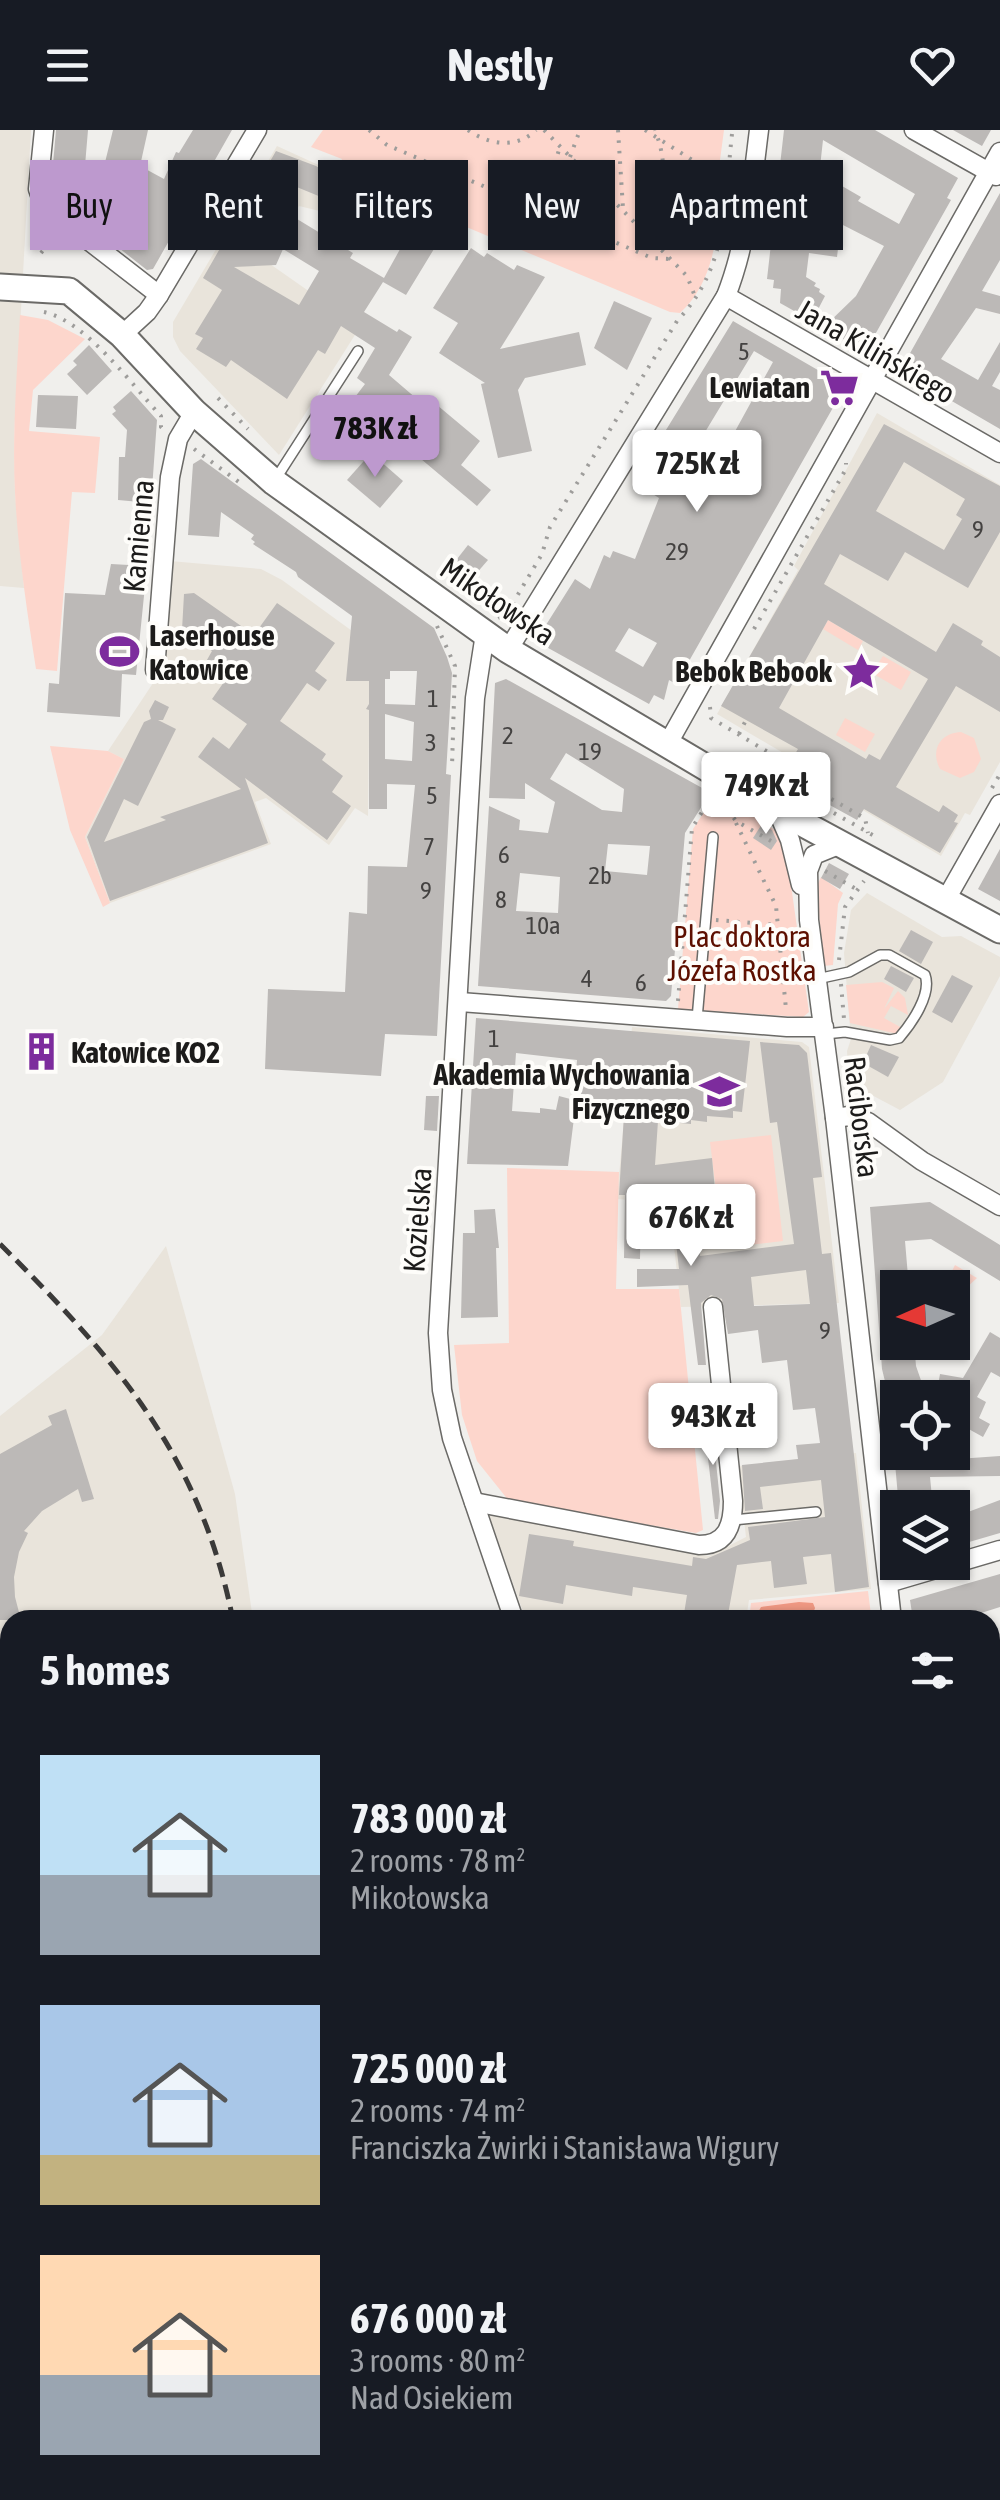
<!DOCTYPE html>
<meta charset="utf-8">
<style>
:root{--surface:#171b24;--page:#20242c;--text:#f1f3f6;--muted:#9ea1a6;--accent:#bd99ce}
body{margin:0;font-family:"Asap Condensed",sans-serif;background:var(--page);color:var(--text);height:100vh;display:flex;flex-direction:column;font-size:38px;white-space:nowrap}
*{box-sizing:border-box;margin:0}
p{font-size:32px;color:var(--muted)}
.icon{flex:none;width:55px;height:55px;fill:none;stroke:currentColor;stroke-width:2;stroke-linecap:round;stroke-linejoin:round}
.map{position:relative;flex:1;overflow:hidden}
.side{position:absolute;left:0px;top:1480px;width:1000px;height:890px;display:flex;flex-direction:column;background:var(--surface);border-radius:30px 30px 0 0;box-shadow:0 2px 8px #0004}
.side>*{flex:none}
.banner{position:absolute;left:30px;top:30px;width:940px;height:90px;display:flex;gap:20px}
.needle{width:65px;rotate:267deg}
.controls{position:absolute;left:880px;top:1140px;display:grid;gap:20px}
.controls a{display:grid;place-items:center;width:90px;height:90px;border-radius:0px;background:var(--surface);box-shadow:0 2px 8px #0004;font-size:50px}
.price{position:absolute;translate:-50% -85px;padding:0 22px;border-radius:10px;background:#fff;color:#222;font-size:32px;line-height:65px;filter:drop-shadow(0 2px 5px #0008)}
.price::after{content:'';position:absolute;left:50%;top:60px;width:30px;height:22px;margin-left:-15px;background:inherit;clip-path:polygon(0 0,100% 0,50% 100%)}
.price.selected{background:var(--accent);color:#111}
ul{padding:0;list-style:none}
li{display:flex;align-items:center;gap:30px;height:250px;padding:0 40px}
li span{display:grid;place-items:center;flex:none;width:280px;height:200px;border-radius:0px;color:#555}
li>.icon{margin-inline-start:auto}
span .icon{width:120px;height:120px;fill:#fffc;stroke-width:1}
li b{font-size:42px}
h2{display:flex;justify-content:space-between;align-items:center;height:120px;padding:0 40px;font-size:42px}
.tag{padding:0 35px;border-radius:0px;background:var(--surface);box-shadow:0 2px 8px #0004;font-size:35px;line-height:90px}
.tag.selected{background:var(--accent);color:#111}
header{display:flex;justify-content:space-between;align-items:center;height:130px;padding:0 40px;background:var(--surface);font-size:45px;font-weight:700}
.map>svg:first-child{display:block}
</style>
<header><svg class="icon" aria-label="menu" viewBox="0 0 24 24"><path d="M4 6h16M4 12h16M4 18h16"/></svg>Nestly<svg class="icon" aria-label="heart" viewBox="0 0 24 24"><path d="M12 20l-8-8c-3-5 5-10 8-4 3-6 11-1 8 4z"/></svg></header>
<div class="map">
<svg width="1000" height="2370" viewBox="0 0 1000 2370">
<rect width="100%" height="100%" fill="#f0efec"/>
<g fill="#e9e4db">
<path d="M0 0H31L14 306 15 364 24 458 0 456Z"/>
<path d="M277 16 347 48 343 49 328 83 299 76 275 115 270 134 360 197 279 325 180 221 173 207V192Z"/>
<path d="M877 283 1000 355V632L970 685 965 683 941 726 786 635 790 627 717 584 798 440 794 436Z"/>
<path d="M170 431 261 439 282 450 370 514 368 686 355 678 329 715 266 668 255 672 271 714 110 773 85 707 124 629 108 621 163 538Z"/>
<path d="M867 763 942 807 961 806 1000 827V846L943 952 900 980 849 953 847 921 851 909 844 823 851 780Z"/>
<path d="M632 897 802 912 809 917 839 1173 681 1177 669 1073 617 1069Z"/>
<path d="M166 1116 235 1364 253 1490H10V2021L0 2037V1286L102 1205Z"/>
<path d="M856 1323 871 1459 749 1470 746 1490H526L488 1384 709 1426 746 1407 738 1336Z"/>
<path d="M280 2360H594L598 2370H283Z"/>
<path d="M802 2360H977L979 2370H806Z"/>
</g>
<g fill="#fdd6cc">
<path d="M323 0H724L720 30 724 33C718 83 721 146 680 183L670 182 337 43 342 29 311 17Z"/>
<path d="M20 185 48 190 85 209 33 260 29 301 100 307 95 363 72 362 57 541 36 539C27 481 18 422 15 363 12 304 17 244 20 185Z"/>
<path d="M828 490 863 511 858 520 823 499Z"/>
<path d="M883 526 911 542 901 560 872 543Z"/>
<path d="M845 588 875 604 865 622 836 605Z"/>
<path d="M961 602 974 608 981 629 974 642 960 648 940 639C930 620 940 603 961 602Z"/>
<path d="M50 616 108 621 124 629 85 707 110 773 103 777 70 700Z"/>
<path d="M717 662 784 706 809 882 803 887 678 879 693 699Z"/>
<path d="M821 747 843 763 838 774 833 835 823 836 817 755Z"/>
<path d="M882 852 894 858 884 879 898 861 905 868 908 885 891 876 884 888 902 898 898 904 850 893 846 855Z"/>
<path d="M771 1005 783 1111 723 1118 710 1012Z"/>
<path d="M507 1038 619 1042 616 1159H679L703 1400 696 1403 509 1371 477 1331 462 1285 454 1215 509 1213Z"/>
<path d="M955 1135 977 1148 953 1170 952 1158 944 1157Z"/>
<path d="M868 1461 871 1485 832 1490H749L751 1473Z"/>
<path d="M990 1822 1000 1833V1892L990 1897Z"/>
<path d="M10 2204V2360H280L283 2370H0V2207Z"/>
</g>
<path fill="#ef9883" d="M799 1472 813 1473 815 1478 812 1487 754 1490 761 1477Z"/>
<g fill="#bcb9b7" fill-rule="evenodd">
<path d="M56 0H88L81 83 92 85 113 0H148L140 36 164 49 176 22 179 23 193 0H232L153 139 147 140 55 68 51 57Z"/>
<path d="M784 0H875L958 48 947 68 951 70 868 217 861 219 823 198 856 166 884 116 841 94 837 127 809 123 806 147 816 153 814 156 820 159 819 162 825 166 812 191 780 173 781 159 773 158 774 150 767 149ZM823 10 915 64 899 94 858 71 861 67 842 56 812 109Z"/>
<path d="M953 0H991L982 16Z"/>
<path d="M276 21 316 36 330 45 321 67 287 53 274 75 353 123 350 128 384 148 414 94 365 74 372 58 451 91 406 165 383 152 364 182 397 202 399 199 412 207 389 245 431 281 437 275 480 311 461 335 491 360 477 376 352 271 365 254 357 248 375 218 341 196 325 224 318 220 287 269 231 230 226 237 196 219 203 208 195 204 222 160 203 148ZM283 119 319 141 299 175 234 137 276 135Z"/>
<path d="M1000 63V130L982 161 1000 166V184L976 178 941 229 978 250 1000 212V242L992 256 1000 260V299L900 241Z"/>
<path d="M471 118 484 127 487 123 514 140 517 135 545 147 500 219 579 202 586 235 525 248 518 260 532 321 498 328 481 254 485 253 439 223 458 193 433 178Z"/>
<path d="M614 171 652 188 627 240 594 218Z"/>
<path d="M733 191 842 254 843 260 676 554 669 550 664 570 654 565 649 574 541 514 539 506 575 449 590 459 604 425 610 428 613 421 635 429 659 368 634 352ZM754 221 773 232 716 336 693 322ZM629 498 657 513 643 537 615 521Z"/>
<path d="M89 215 112 241 87 265 67 244 77 235 73 231Z"/>
<path d="M131 261 157 290 151 373 118 370 119 327H125L127 300 112 284 116 281 113 277Z"/>
<path d="M38 265 78 266 76 299 36 297Z"/>
<path d="M884 294 1000 356V402L968 458 905 422 888 451 840 424 824 454 936 522 953 493 983 511 981 515 1000 527V582L956 556 896 657 939 682 943 675 958 685 954 692 958 693 940 723 864 679 857 690 806 662 813 649 789 634 798 619 721 576ZM904 332 965 369 956 385 962 389 944 420 876 381ZM828 490 928 549 880 630 869 624 866 629 779 578Z"/>
<path d="M371 323 403 351 380 378 347 350Z"/>
<path d="M201 329 434 498 447 527 452 543 446 644 451 645 437 906 385 904 381 946 265 939 268 859 345 862 349 782 367 784 368 736 407 737 415 655 387 654V679H369V580L366 579 369 574V551H346L352 486 298 447 296 442 253 414 255 412 251 409 254 405 221 382 219 407 188 405 193 334ZM390 541H417L415 575 385 574V549H390ZM385 584 414 592 412 631 385 629Z"/>
<path d="M468 415 488 430 468 453 450 438Z"/>
<path d="M111 434 147 436 136 545 122 544 120 587 47 582 49 553 59 554 65 463 105 465Z"/>
<path d="M194 463 254 505 277 473 335 513 315 541 327 550 319 561 307 553 280 591 326 624 322 630 343 646 332 662 351 676 327 710 245 648 268 713 110 771 87 707 144 592 151 589 149 581 155 570 169 577 163 590H158L176 599 138 676 124 669 104 712 166 690 160 687 241 659 198 627 213 607 229 619 247 594 212 569 224 552 203 537 212 521 182 500 184 464Z"/>
<path d="M506 549 704 659 707 668 685 703 671 866 666 871 478 856 489 676 520 690 519 700 548 703 555 672 525 653V669L489 668 495 553ZM566 623 624 659 622 682 602 680 550 649ZM608 714 650 716 647 745 605 741ZM520 743 560 747 558 783 516 781Z"/>
<path d="M762 694 772 700 777 711 771 720 753 708Z"/>
<path d="M1000 719V771L978 759Z"/>
<path d="M829 733 849 744 840 759 821 748Z"/>
<path d="M911 800 933 812 921 834 899 821Z"/>
<path d="M891 836 914 848 906 862 884 849Z"/>
<path d="M952 845 973 856 952 893 932 882Z"/>
<path d="M476 888 750 911 742 982 733 981V988L707 986V992L691 990V994L658 991 655 1035 712 1028 718 1093 697 1095 700 1126 794 1114 777 992 770 993 760 912 799 915 807 923 822 1047 813 1048 822 1124 831 1123 869 1457 835 1462 831 1424 803 1427 807 1454 774 1458 771 1431 737 1435 727 1490H683L687 1465 633 1457 632 1466 566 1455 563 1474 519 1466 529 1404 574 1411 573 1416 692 1436 693 1427 706 1429 750 1410 748 1397 825 1387 821 1350 760 1357 763 1379 745 1381 742 1335 798 1329 796 1315 820 1313 815 1278 793 1280 787 1230 762 1233 758 1200 728 1204 722 1169 711 1165 701 1173 706 1235H698L688 1155 637 1157V1139H679L671 1069 641 1067 640 1129 624 1128 625 1065H619L624 985 575 980 568 1036 467 1034ZM516 923 577 930 574 970 559 966 556 980 540 978V983L512 981ZM806 1140 810 1174 754 1176 751 1147Z"/>
<path d="M871 915 899 927 888 947 863 933Z"/>
<path d="M426 966H439L437 1001 424 1000Z"/>
<path d="M930 1072 1000 1115V1151L931 1109 905 1111 909 1158H898V1212H914L916 1236 924 1259H921V1268H889L882 1239 870 1077Z"/>
<path d="M495 1079 499 1118H496L498 1187 461 1188 463 1103H475L474 1080Z"/>
<path d="M990 1202 1000 1208V1247L991 1242 977 1267 986 1272 979 1288 990 1294 983 1307 956 1292 970 1266 937 1261 940 1244 963 1248Z"/>
<path d="M66 1279 94 1369 82 1372 78 1359 42 1381 24 1401 28 1403 19 1422 14 1447 15 1467 21 1490H0V1324L52 1295 48 1286Z"/>
<path d="M704 1293H712L720 1371 718 1389H715Z"/>
<path d="M894 1322H928L929 1331 1000 1326V1346L930 1347 933 1378H899Z"/>
<path d="M1000 1370V1403L952 1417V1388Z"/>
<path d="M1000 1444V1477L959 1490H913L910 1470Z"/>
</g>
<g fill="none" stroke-linecap="round" stroke-linejoin="round">
<defs>
<g id="lane">
<path d="M275 350 358 221"/>
<path d="M817 849 849 842 880 825H889L925 845C932 864 912 893 899 908L890 910 845 902 825 904"/>
<path d="M697 889 713 707"/>
<path d="M733 1390 816 1382"/>
<path d="M664 2360 666 2370"/>
</g>
<g id="street">
<path d="M44 0 38 59 44 76 159 165"/>
<path d="M914 0 996 46"/>
<path d="M726 166 1000 323"/>
<path d="M122 205 147 182 159 165 257 0"/>
<path d="M485 504 475 568 438 1203 442 1260 452 1308 514 1490"/>
<path d="M508 520 726 166C747 113 752 56 759 0"/>
<path d="M155 540 170 347 178 309 194 282"/>
<path d="M667 615 1000 22"/>
<path d="M777 680 790 710 801 755"/>
<path d="M841 714 814 725 808 741 809 790 835 988 892 1490"/>
<path d="M945 771 1000 674"/>
<path d="M460 872 787 897H824"/>
<path d="M835 988 849 986 868 992 922 1031 1000 1076"/>
<path d="M474 1372 699 1415C727 1415 733 1395 733 1371L713 1177"/>
<path d="M888 1453 1000 1420"/>
<path d="M990 1789 1000 1799"/>
<path d="M990 2170 1000 2169"/>
<path d="M990 2296 999 2370"/>
<path d="M602 2360 607 2370"/>
</g>
<path id="secondary" d="M0 157 69 161 122 205 194 282 274 352 508 520 776 679 1000 800"/>
</defs>
<use href="#lane" stroke="#6b6a67" stroke-width="12"/>
<use href="#street" stroke="#6b6a67" stroke-width="21"/>
<use href="#secondary" stroke="#6b6a67" stroke-width="29"/>
<g stroke="#9e9d9b" stroke-width="4" stroke-dasharray="2.5 8" stroke-linecap="butt">
<path d="M369 0 387 15 652 128 670 129"/>
<path d="M468 0C489 15 517 19 536 0"/>
<path d="M544 0 687 146 696 169"/>
<path d="M618 0 623 78"/>
<path d="M645 0 700 35 726 57"/>
<path d="M570 27 580 0"/>
<path d="M555 34 560 16"/>
<path d="M644 101C663 65 670 39 655 0"/>
<path d="M41 123 54 107"/>
<path d="M44 182C86 191 132 255 161 286V297L165 300"/>
<path d="M218 268 248 299"/>
<path d="M338 279 349 287"/>
<path d="M194 319 239 352"/>
<path d="M498 488 507 483 542 424 550 397 677 191C729 136 724 75 732 4"/>
<path d="M437 496 455 536 452 637"/>
<path d="M754 499 846 339V333"/>
<path d="M847 559 852 562"/>
<path d="M710 577 711 588 783 631 779 646 781 653 878 708"/>
<path d="M739 604 746 590"/>
<path d="M992 658 1000 644"/>
<path d="M794 660 807 655 861 686 865 688 868 703"/>
<path d="M721 671 736 691 771 711"/>
<path d="M736 693 776 776 786 879"/>
<path d="M825 741 856 759"/>
<path d="M716 790 777 795"/>
<path d="M839 830 845 777 864 751"/>
<path d="M841 854 844 889"/>
<path d="M678 871 692 698 712 666"/>
<path d="M990 1744 1000 1754"/>
<path d="M990 1815 1000 1826"/>
<path d="M990 2080 996 2084 1000 2118"/>
<path d="M0 2094 10 2088"/>
<path d="M0 2187 10 2151"/>
<path d="M995 2188 992 2193 1000 2261"/>
<path d="M0 2190 10 2193"/>
<path d="M0 2357 13 2370"/>
<path d="M198 2360 208 2370"/>
</g>
<use href="#lane" stroke="#fff" stroke-width="9"/>
<use href="#street" stroke="#fff" stroke-width="18"/>
<use href="#secondary" stroke="#fff" stroke-width="25"/>
<path stroke="#3b3a39" stroke-width="5" stroke-dasharray="15 8" stroke-linecap="butt" d="M0 1114C116 1230 200 1324 233 1490"/>
</g>
<defs>
<symbol id="supermarket-bare" viewBox="-9 -9 18 18"><path d="M-6-5.5h2.5l.6 2H6L4.5 2H-2.5L-4.4-4H-6ZM-1.5 3.2a1.3 1.3 0 1 0 .1 0ZM3 3.2a1.3 1.3 0 1 0 .1 0Z" fill="#7d2c9d" stroke="#fefdfa" stroke-width="2.5" paint-order="stroke"/></symbol>
<symbol id="stadium-bare" viewBox="-9 -9 18 18"><path d="M0-5a6.5 5 0 1 0 0 10a6.5 5 0 1 0 0-10ZM-3.5-1.8h7v3.6h-7Z" fill="#7d2c9d" stroke="#fefdfa" stroke-width="2.5" paint-order="stroke"/></symbol>
<symbol id="sight-bare" viewBox="-9 -9 18 18"><path d="M0-6L1.8-2.2L6-1.7L2.9 1.2L3.7 5.4L0 3.3L-3.7 5.4L-2.9 1.2L-6-1.7L-1.8-2.2Z" fill="#7d2c9d" stroke="#fefdfa" stroke-width="2.5" paint-order="stroke"/></symbol>
<symbol id="building-bare" viewBox="-9 -9 18 18"><path d="M-4-6H4V6H1V3H-1V6H-4ZM-2.5-4.3h1.7v1.8h-1.7ZM.8-4.3h1.7v1.8H.8ZM-2.5-1h1.7V.8h-1.7ZM.8-1h1.7V.8H.8Z" fill="#7d2c9d" stroke="#fefdfa" stroke-width="2.5" paint-order="stroke"/></symbol>
<symbol id="university-bare" viewBox="-9 -9 18 18"><path d="M0-5L7-2L0 1L-7-2ZM-4 1L0 2.5L4 1V4Q0 6-4 4Z" fill="#7d2c9d" stroke="#fefdfa" stroke-width="2.5" paint-order="stroke"/></symbol>
</defs>
<g fill-rule="evenodd">
<use href="#supermarket-bare" x="812" y="230" width="55" height="55"/>
<use href="#stadium-bare" x="92" y="494" width="55" height="55"/>
<use href="#sight-bare" x="834" y="514" width="55" height="55"/>
<use href="#building-bare" x="14" y="894" width="55" height="55"/>
<use href="#university-bare" x="692" y="934" width="55" height="55"/>
</g>
<g text-anchor="middle" dominant-baseline="central" stroke-width="8" stroke-linejoin="round" paint-order="stroke">
<g font-size="25" fill="#444241">
<text x="744" y="221">5</text>
<text x="978" y="399">9</text>
<text x="677" y="421">29</text>
<text x="433" y="568">1</text>
<text x="508" y="605">2</text>
<text x="431" y="612">3</text>
<text x="590" y="621">19</text>
<text x="432" y="665">5</text>
<text x="429" y="716">7</text>
<text x="504" y="724">6</text>
<text x="600" y="745">2b</text>
<text x="426" y="760">9</text>
<text x="501" y="769">8</text>
<text x="543" y="795">10a</text>
<text x="587" y="848">4</text>
<text x="641" y="852">6</text>
<text x="494" y="908">1</text>
<text x="825" y="1200">9</text>
</g>
<g font-size="30" fill="#1c1b1a" stroke="#fefdfa">
<text transform="translate(876 221) rotate(30)">Jana Kilińskiego</text>
<text transform="translate(138 406) rotate(-85)">Kamienna</text>
<text transform="translate(498 471) rotate(34)">Mikołowska</text>
<text transform="translate(862 987) rotate(83)">Raciborska</text>
<text transform="translate(417 1090) rotate(-86)">Kozielska</text>
</g>
<g font-size="30" font-weight="bold" fill="#1c1b1a" stroke="#fefdfa" text-anchor="end">
<text x="810" y="257">Lewiatan</text>
<text x="149" y="505" text-anchor="start">Laserhouse<tspan x="149" dy="34">Katowice</tspan></text>
<text x="832" y="541">Bebok Bebook</text>
<text x="71" y="922" text-anchor="start">Katowice KO2</text>
<text x="690" y="944">Akademia Wychowania<tspan x="690" dy="34">Fizycznego</tspan></text>
</g>
<g font-size="30" fill="#5d0f00" stroke="#fefdfa">
<text x="742" y="806">Plac doktora<tspan x="742" dy="34">Józefa Rostka</tspan></text>
</g>
</g>
</svg>
<div class="controls">
<a><svg class="needle" viewBox="-14 -14 28 28"><path d="M0-13l5 13h-10z" fill="#e53935"/><path d="M0 13l5-13h-10z" fill="#9ea1a6"/></svg></a>
<a><svg class="icon" aria-label="locate" viewBox="0 0 24 24"><circle cx="12" cy="12" r="6"/><path d="M12 2v4M12 18v4M2 12h4M18 12h4"/></svg></a>
<a><svg class="icon" aria-label="layers" viewBox="0 0 24 24"><path d="M12 4l9 5-9 5-9-5zM3 14l9 5 9-5"/></svg></a>
</div>
<b class="price selected" style="left:375px;top:350px">783K zł</b>
<b class="price" style="left:697px;top:385px">725K zł</b>
<b class="price" style="left:766px;top:707px">749K zł</b>
<b class="price" style="left:691px;top:1139px">676K zł</b>
<b class="price" style="left:713px;top:1338px">943K zł</b>
<div class="banner">
<a class="tag selected">Buy</a>
<a class="tag">Rent</a>
<a class="tag">Filters</a>
<a class="tag">New</a>
<a class="tag">Apartment</a>
</div>
<section class="side">
<h2>5 homes<svg class="icon" aria-label="filters" viewBox="0 0 24 24"><path d="M4 7h16M4 17h16"/><circle cx="9" cy="7" r="2"/><circle cx="15" cy="17" r="2"/></svg></h2>
<ul>
<li><span style="background:linear-gradient(#bfe0f5 60%,#9aa5b1 0)"><svg class="icon" aria-label="home" viewBox="0 0 24 24"><path d="M3 11l9-7 9 7M6 9v11h12V9"/></svg></span><div><b>783 000 zł</b><p>2 rooms · 78 m²</p><p>Mikołowska</p></div></li>
<li><span style="background:linear-gradient(#a9c7e8 75%,#c2b280 0)"><svg class="icon" aria-label="home" viewBox="0 0 24 24"><path d="M3 11l9-7 9 7M6 9v11h12V9"/></svg></span><div><b>725 000 zł</b><p>2 rooms · 74 m²</p><p>Franciszka Żwirki i Stanisława Wigury</p></div></li>
<li><span style="background:linear-gradient(#ffd9b3 60%,#9aa5b1 0)"><svg class="icon" aria-label="home" viewBox="0 0 24 24"><path d="M3 11l9-7 9 7M6 9v11h12V9"/></svg></span><div><b>676 000 zł</b><p>3 rooms · 80 m²</p><p>Nad Osiekiem</p></div></li>
</ul>
</section>
</div>
